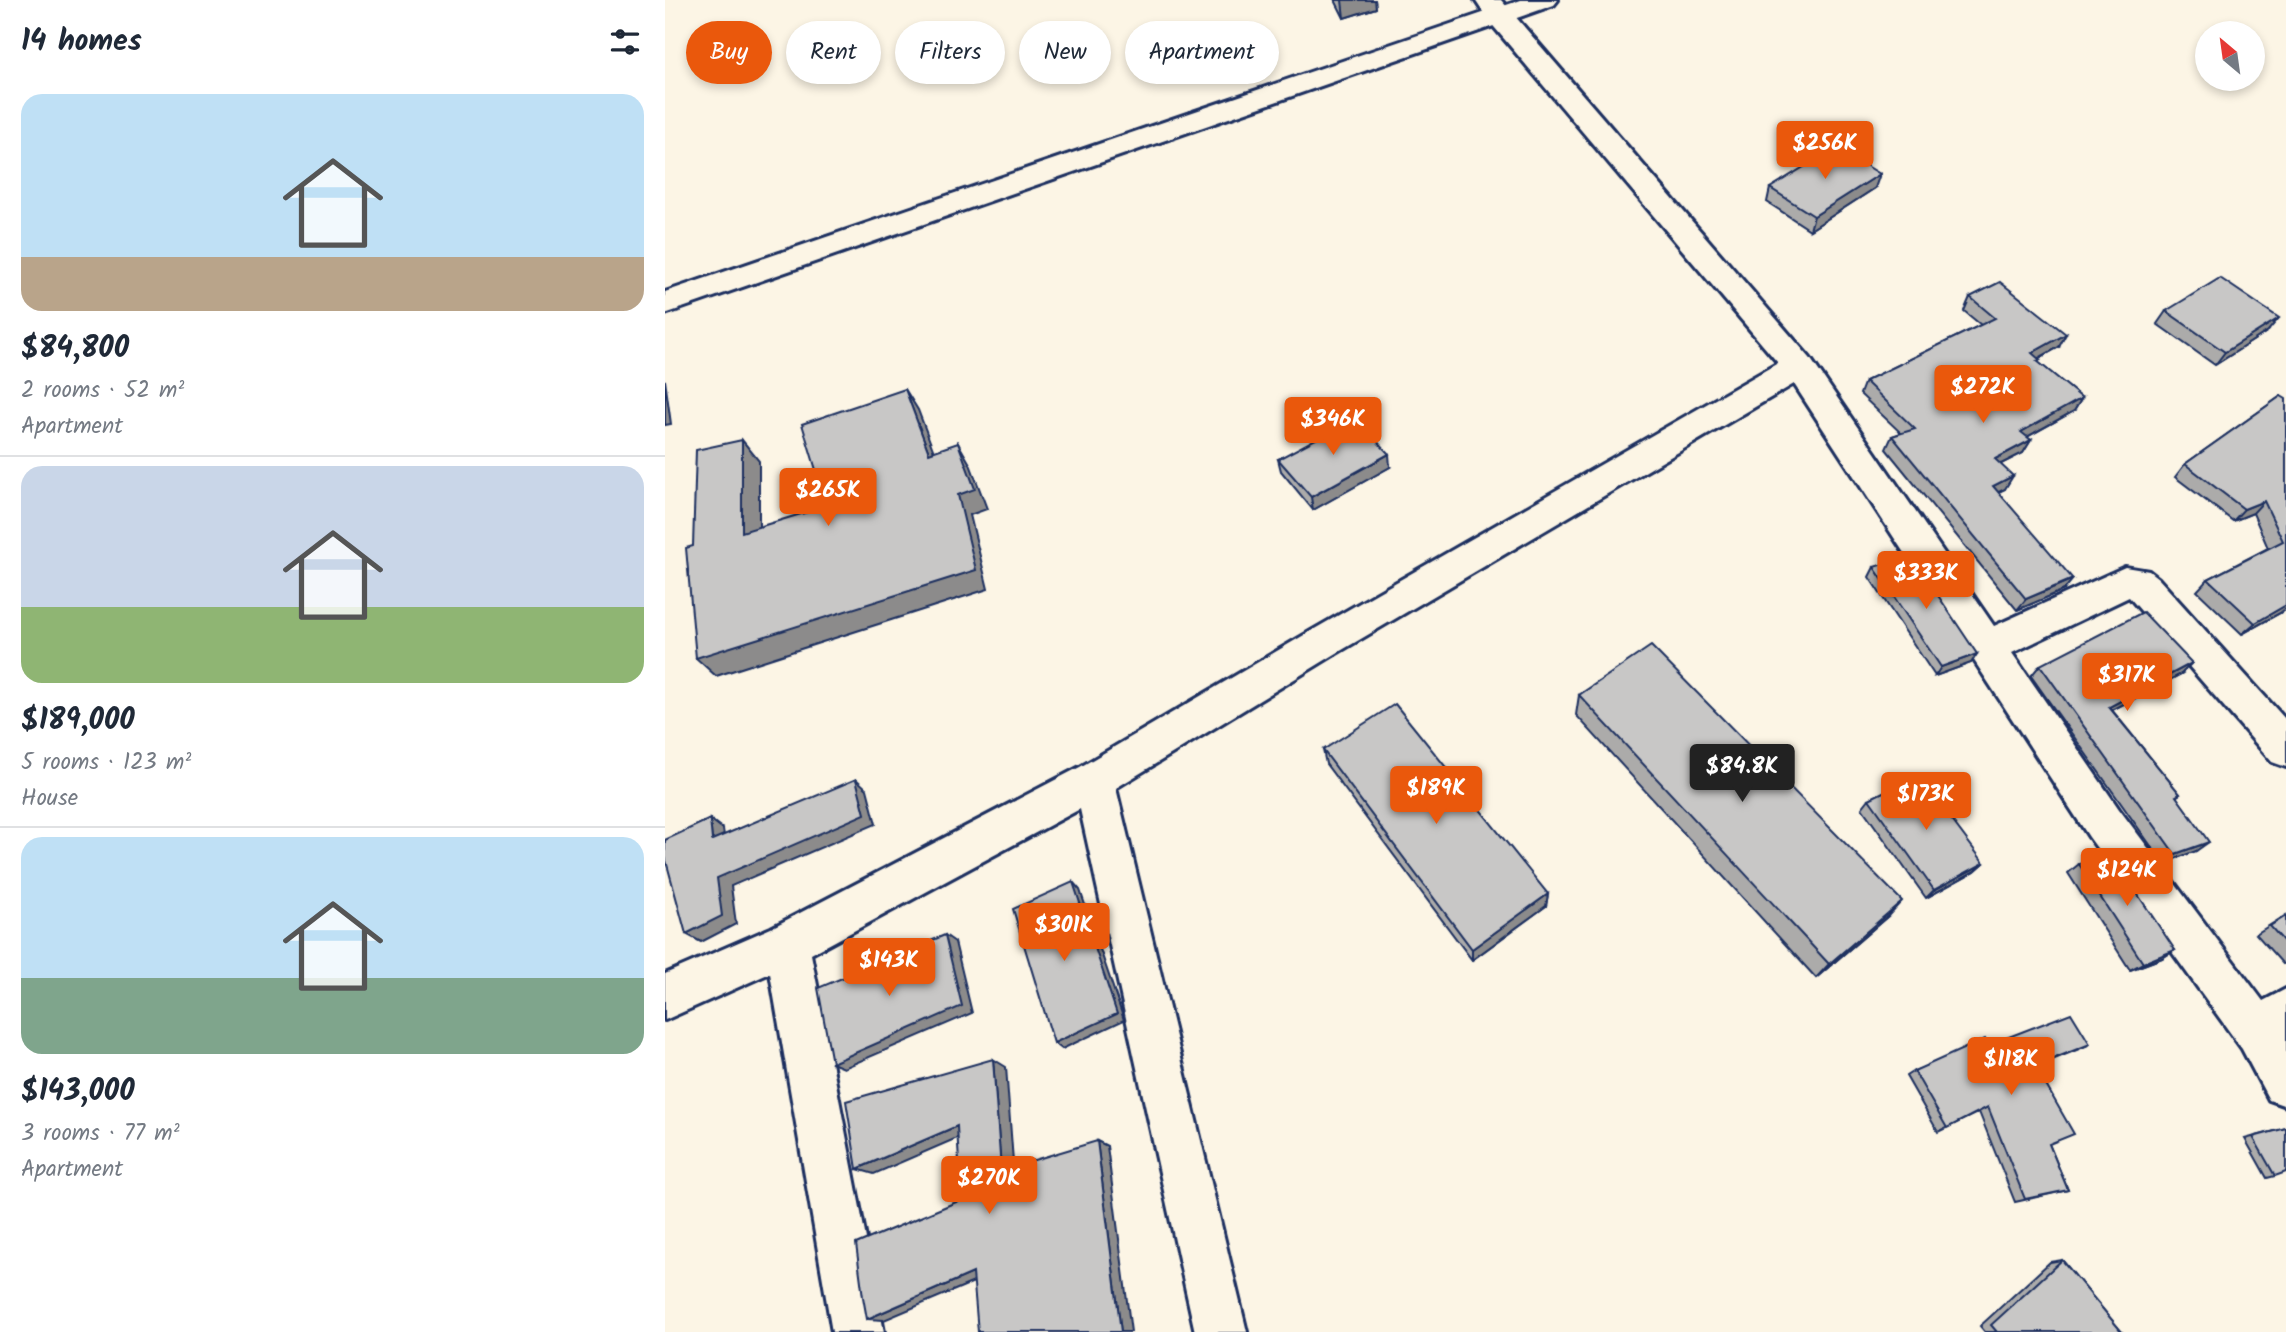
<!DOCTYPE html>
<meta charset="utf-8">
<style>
:root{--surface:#fff;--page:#f6f6f7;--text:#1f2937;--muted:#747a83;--line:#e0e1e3;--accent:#ea580c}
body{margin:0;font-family:Kalam,sans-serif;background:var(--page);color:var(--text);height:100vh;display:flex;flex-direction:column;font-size:26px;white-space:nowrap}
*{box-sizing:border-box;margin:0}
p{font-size:23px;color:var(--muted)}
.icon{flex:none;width:38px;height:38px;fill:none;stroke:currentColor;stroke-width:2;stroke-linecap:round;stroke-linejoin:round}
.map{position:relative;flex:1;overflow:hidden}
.panel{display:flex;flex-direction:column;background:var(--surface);width:665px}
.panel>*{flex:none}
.hud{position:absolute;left:21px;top:21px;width:665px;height:63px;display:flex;gap:14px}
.needle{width:46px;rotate:331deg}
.tools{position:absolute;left:1530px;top:21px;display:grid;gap:14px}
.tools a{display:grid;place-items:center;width:70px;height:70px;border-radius:50%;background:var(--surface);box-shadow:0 4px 10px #0003;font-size:35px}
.price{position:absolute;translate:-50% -60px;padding:0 16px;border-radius:7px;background:var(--accent);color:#fff;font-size:23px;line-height:46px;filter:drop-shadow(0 2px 4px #0008)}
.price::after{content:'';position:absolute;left:50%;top:42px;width:21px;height:16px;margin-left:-10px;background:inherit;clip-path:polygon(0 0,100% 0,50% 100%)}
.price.active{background:#222;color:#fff}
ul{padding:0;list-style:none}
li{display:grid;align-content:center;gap:14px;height:371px;padding:0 21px}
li+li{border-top:2px solid var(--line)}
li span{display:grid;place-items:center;height:217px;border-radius:21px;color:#555}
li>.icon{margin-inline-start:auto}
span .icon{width:126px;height:126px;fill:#fffc;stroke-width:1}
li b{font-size:30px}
h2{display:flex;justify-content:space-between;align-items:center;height:84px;padding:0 21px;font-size:30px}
.tag{padding:0 24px;border-radius:32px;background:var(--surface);box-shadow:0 4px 10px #0003;font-size:24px;line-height:63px}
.tag.active{background:var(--accent);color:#fff}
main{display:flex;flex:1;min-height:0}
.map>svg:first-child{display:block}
</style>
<main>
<section class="panel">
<h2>14 homes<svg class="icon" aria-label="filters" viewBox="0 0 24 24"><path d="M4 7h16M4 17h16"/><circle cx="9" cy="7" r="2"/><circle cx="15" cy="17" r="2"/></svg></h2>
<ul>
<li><span style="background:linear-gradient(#bfe0f5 75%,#b9a48a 0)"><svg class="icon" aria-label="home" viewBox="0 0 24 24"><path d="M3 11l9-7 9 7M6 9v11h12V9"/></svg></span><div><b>$84,800</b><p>2 rooms · 52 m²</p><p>Apartment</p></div></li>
<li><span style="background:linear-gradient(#c9d6e8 65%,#8fb573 0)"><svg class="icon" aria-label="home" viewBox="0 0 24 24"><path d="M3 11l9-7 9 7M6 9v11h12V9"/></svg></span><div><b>$189,000</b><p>5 rooms · 123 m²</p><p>House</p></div></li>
<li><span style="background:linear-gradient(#bfe0f5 65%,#7fa58c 0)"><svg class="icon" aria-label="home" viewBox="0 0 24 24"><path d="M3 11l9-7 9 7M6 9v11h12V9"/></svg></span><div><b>$143,000</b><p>3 rooms · 77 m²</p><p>Apartment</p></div></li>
</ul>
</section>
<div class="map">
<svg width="1621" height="1332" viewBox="0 0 1621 1332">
<rect width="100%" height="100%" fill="#fcf5e5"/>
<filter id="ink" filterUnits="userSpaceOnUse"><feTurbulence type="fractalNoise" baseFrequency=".0143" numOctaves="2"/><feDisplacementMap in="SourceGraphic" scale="14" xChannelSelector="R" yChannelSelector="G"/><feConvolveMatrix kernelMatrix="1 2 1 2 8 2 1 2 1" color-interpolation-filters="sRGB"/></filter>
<g filter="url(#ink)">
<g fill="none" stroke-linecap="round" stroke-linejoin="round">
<defs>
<path id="minor" d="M810 0H836L1145 358 1329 626 1460 567 1484 571 1493 578 1621 720V767L1607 762 1464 597 1347 653 1454 809 1598 1001 1621 989V1106L1604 1100 1577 1049 1424 837 1129 384 672 653 451 788 582 1332H530L415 809 146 954 219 1332H167L105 973 0 1020V974L106 928 415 767 646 631 1113 363 824 21Z"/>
<path id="major" d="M856 0H893L889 5 0 314V292Z"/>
</defs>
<use href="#minor" stroke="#1b2f5e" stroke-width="6"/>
<use href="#major" stroke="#1b2f5e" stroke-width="6"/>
<use href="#minor" fill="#fcf5e5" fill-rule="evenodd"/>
<use href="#major" fill="#fcf5e5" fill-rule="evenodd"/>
</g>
<g fill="#acabaa" stroke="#1b2f5e" stroke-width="2">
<path d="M670 0H710L711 8 679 18Z"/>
<path d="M1105 188H1210L1145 230 1102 202Z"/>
<path d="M1305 297 1394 347 1373 359 1375 360 1373 362 1417 398 1409 411 1362 437 1366 440 1358 453 1336 464 1340 489 1333 492 1399 590 1352 610 1221 449 1227 436 1236 433 1195 394 1200 381 1316 325 1299 311Z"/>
<path d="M1501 311 1603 331 1550 365 1492 324Z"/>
<path d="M1616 396 1621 608 1615 613 1577 634 1532 591 1543 579 1603 548 1588 513 1568 521 1510 477 1520 464Z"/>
<path d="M613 459 725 467 648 510 616 471Z"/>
<path d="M1209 567 1312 654 1306 663 1270 676 1204 577Z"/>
<path d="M1375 665 1516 674 1447 710 1515 794 1511 797 1531 851 1498 863 1366 676Z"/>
<path d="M914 695 1223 916 1151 978 911 715Z"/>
<path d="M658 750 883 894 881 906 807 960 661 764Z"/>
<path d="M1204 799 1319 863 1310 871 1261 898 1197 808Z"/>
<path d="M1414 864 1510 950 1497 958 1465 970 1403 873Z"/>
<path d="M1621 915V963L1618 964 1591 934Z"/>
<path d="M1425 1044 1371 1066 1384 1144 1403 1190 1350 1202 1314 1112 1273 1132 1241 1076 1249 1071 1323 1045Z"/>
<path d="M1621 1128 1610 1176 1602 1178 1580 1139Z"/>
<path d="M1397 1260 1457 1332H1320L1315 1326 1385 1262Z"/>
</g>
<g fill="#8c8b8b" stroke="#1b2f5e" stroke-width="2">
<path d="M677 0H710L711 8 679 18Z"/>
<path d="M1215 174 1210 188 1145 230 1149 216Z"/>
<path d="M1614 318 1603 331 1550 365 1560 352Z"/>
<path d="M1401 334 1394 347 1359 366 1367 353Z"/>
<path d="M0 380 6 424 0 425Z"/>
<path d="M240 389 253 410 277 473 264 453Z"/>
<path d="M1417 398 1409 411 1349 444 1356 432Z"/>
<path d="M77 440 94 461V551L77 532Z"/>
<path d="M1366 440 1358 453 1322 471 1330 459Z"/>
<path d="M293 443 305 464 322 509 305 515 323 589 51 676 31 658 293 495Z"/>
<path d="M724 454 725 467 648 510 646 497Z"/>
<path d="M1348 476 1340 489 1321 498 1328 486Z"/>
<path d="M1599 501 1588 513 1568 521 1579 509Z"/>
<path d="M1408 579 1399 590 1352 610 1361 599Z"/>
<path d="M1621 605V608L1615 613 1577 634 1590 623Z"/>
<path d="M1312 654 1306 663 1270 676 1276 667Z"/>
<path d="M1527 663 1516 674 1434 717 1444 707Z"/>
<path d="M191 779 202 789 211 824 66 886 71 924 36 942 21 934 52 878Z"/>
<path d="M45 819 58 829 61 849 47 840Z"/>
<path d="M1544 842 1531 851 1498 863 1510 854Z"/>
<path d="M1319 863 1310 871 1261 898 1269 890Z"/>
<path d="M408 882 415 890 459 1020 397 1049 389 1043Z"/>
<path d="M883 894 881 906 807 960V949Z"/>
<path d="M1237 901 1223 916 1151 978 1164 964Z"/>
<path d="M280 935 290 942 307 1013 179 1068 167 1063Z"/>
<path d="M1510 950 1497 958 1465 970 1478 963Z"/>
<path d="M1425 1044 1414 1049 1360 1071 1370 1066Z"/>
<path d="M328 1059 341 1067 349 1175 336 1170Z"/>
<path d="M292 1126 306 1132 209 1174 192 1169Z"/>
<path d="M432 1141 442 1146 466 1332H456Z"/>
<path d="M308 1273 323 1276 219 1320 202 1319Z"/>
</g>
<g fill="#c8c7c6" stroke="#1b2f5e" stroke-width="2">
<path d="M1171 147 1215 174 1149 216 1105 188Z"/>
<path d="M1555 278 1614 318 1560 352 1501 311Z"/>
<path d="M1335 282 1401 334 1367 353 1375 360 1372 361 1417 398 1356 432 1366 440 1330 459 1348 476 1328 486 1408 579 1361 599 1227 436 1250 429 1200 381 1330 318 1305 297Z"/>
<path d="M240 389 264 453 293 443 310 489 293 495 311 570 31 658 21 548 28 546 31 450 77 440V532L162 506 137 424Z"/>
<path d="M1616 396 1621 399V605L1590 623 1543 579 1618 541 1599 501 1579 509 1520 464Z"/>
<path d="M690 418 724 454 646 497 613 459Z"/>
<path d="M1246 555 1312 654 1276 667 1209 567Z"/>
<path d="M1478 612 1527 663 1444 707 1515 794 1511 796 1544 842 1510 854 1375 665Z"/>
<path d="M986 646 1237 901 1164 964 914 695Z"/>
<path d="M730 704 883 894 807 949 658 750Z"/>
<path d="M1253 775 1319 863 1269 890 1204 799Z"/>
<path d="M191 779 200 814 52 878 57 916 21 934 0 857V840L45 819 47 840Z"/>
<path d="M1445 853 1510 950 1478 963 1414 864Z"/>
<path d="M408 882 452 1014 389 1043 348 909Z"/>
<path d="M1621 916V944L1605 926Z"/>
<path d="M280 935 297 1006 167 1063 153 988Z"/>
<path d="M1406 1013 1425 1044 1370 1066 1409 1134 1384 1144 1403 1190 1360 1199 1323 1107 1282 1128 1249 1071 1320 1039 1323 1045Z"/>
<path d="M328 1059 336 1170 432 1141 456 1332H313L308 1273 202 1319 198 1297 191 1244 296 1200 292 1126 192 1169 181 1101Z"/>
<path d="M1621 1128V1172L1610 1176 1588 1137Z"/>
<path d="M1397 1260 1457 1332H1332L1326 1325Z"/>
</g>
</g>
</svg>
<div class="tools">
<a><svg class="needle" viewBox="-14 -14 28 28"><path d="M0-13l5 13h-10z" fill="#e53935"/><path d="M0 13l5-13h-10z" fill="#747a83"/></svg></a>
</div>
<b class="price" style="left:1160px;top:181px">$256K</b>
<b class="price" style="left:1318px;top:425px">$272K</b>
<b class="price" style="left:668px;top:457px">$346K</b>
<b class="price" style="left:163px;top:528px">$265K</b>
<b class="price" style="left:1261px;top:611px">$333K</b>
<b class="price" style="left:1462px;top:713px">$317K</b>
<b class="price active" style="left:1077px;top:804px">$84.8K</b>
<b class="price" style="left:771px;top:826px">$189K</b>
<b class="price" style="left:1261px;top:832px">$173K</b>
<b class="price" style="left:1462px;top:908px">$124K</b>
<b class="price" style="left:399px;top:963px">$301K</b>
<b class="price" style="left:224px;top:998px">$143K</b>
<b class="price" style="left:1346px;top:1097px">$118K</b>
<b class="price" style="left:324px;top:1216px">$270K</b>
<div class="hud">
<a class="tag active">Buy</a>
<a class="tag">Rent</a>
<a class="tag">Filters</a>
<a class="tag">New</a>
<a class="tag">Apartment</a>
</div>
</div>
</main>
